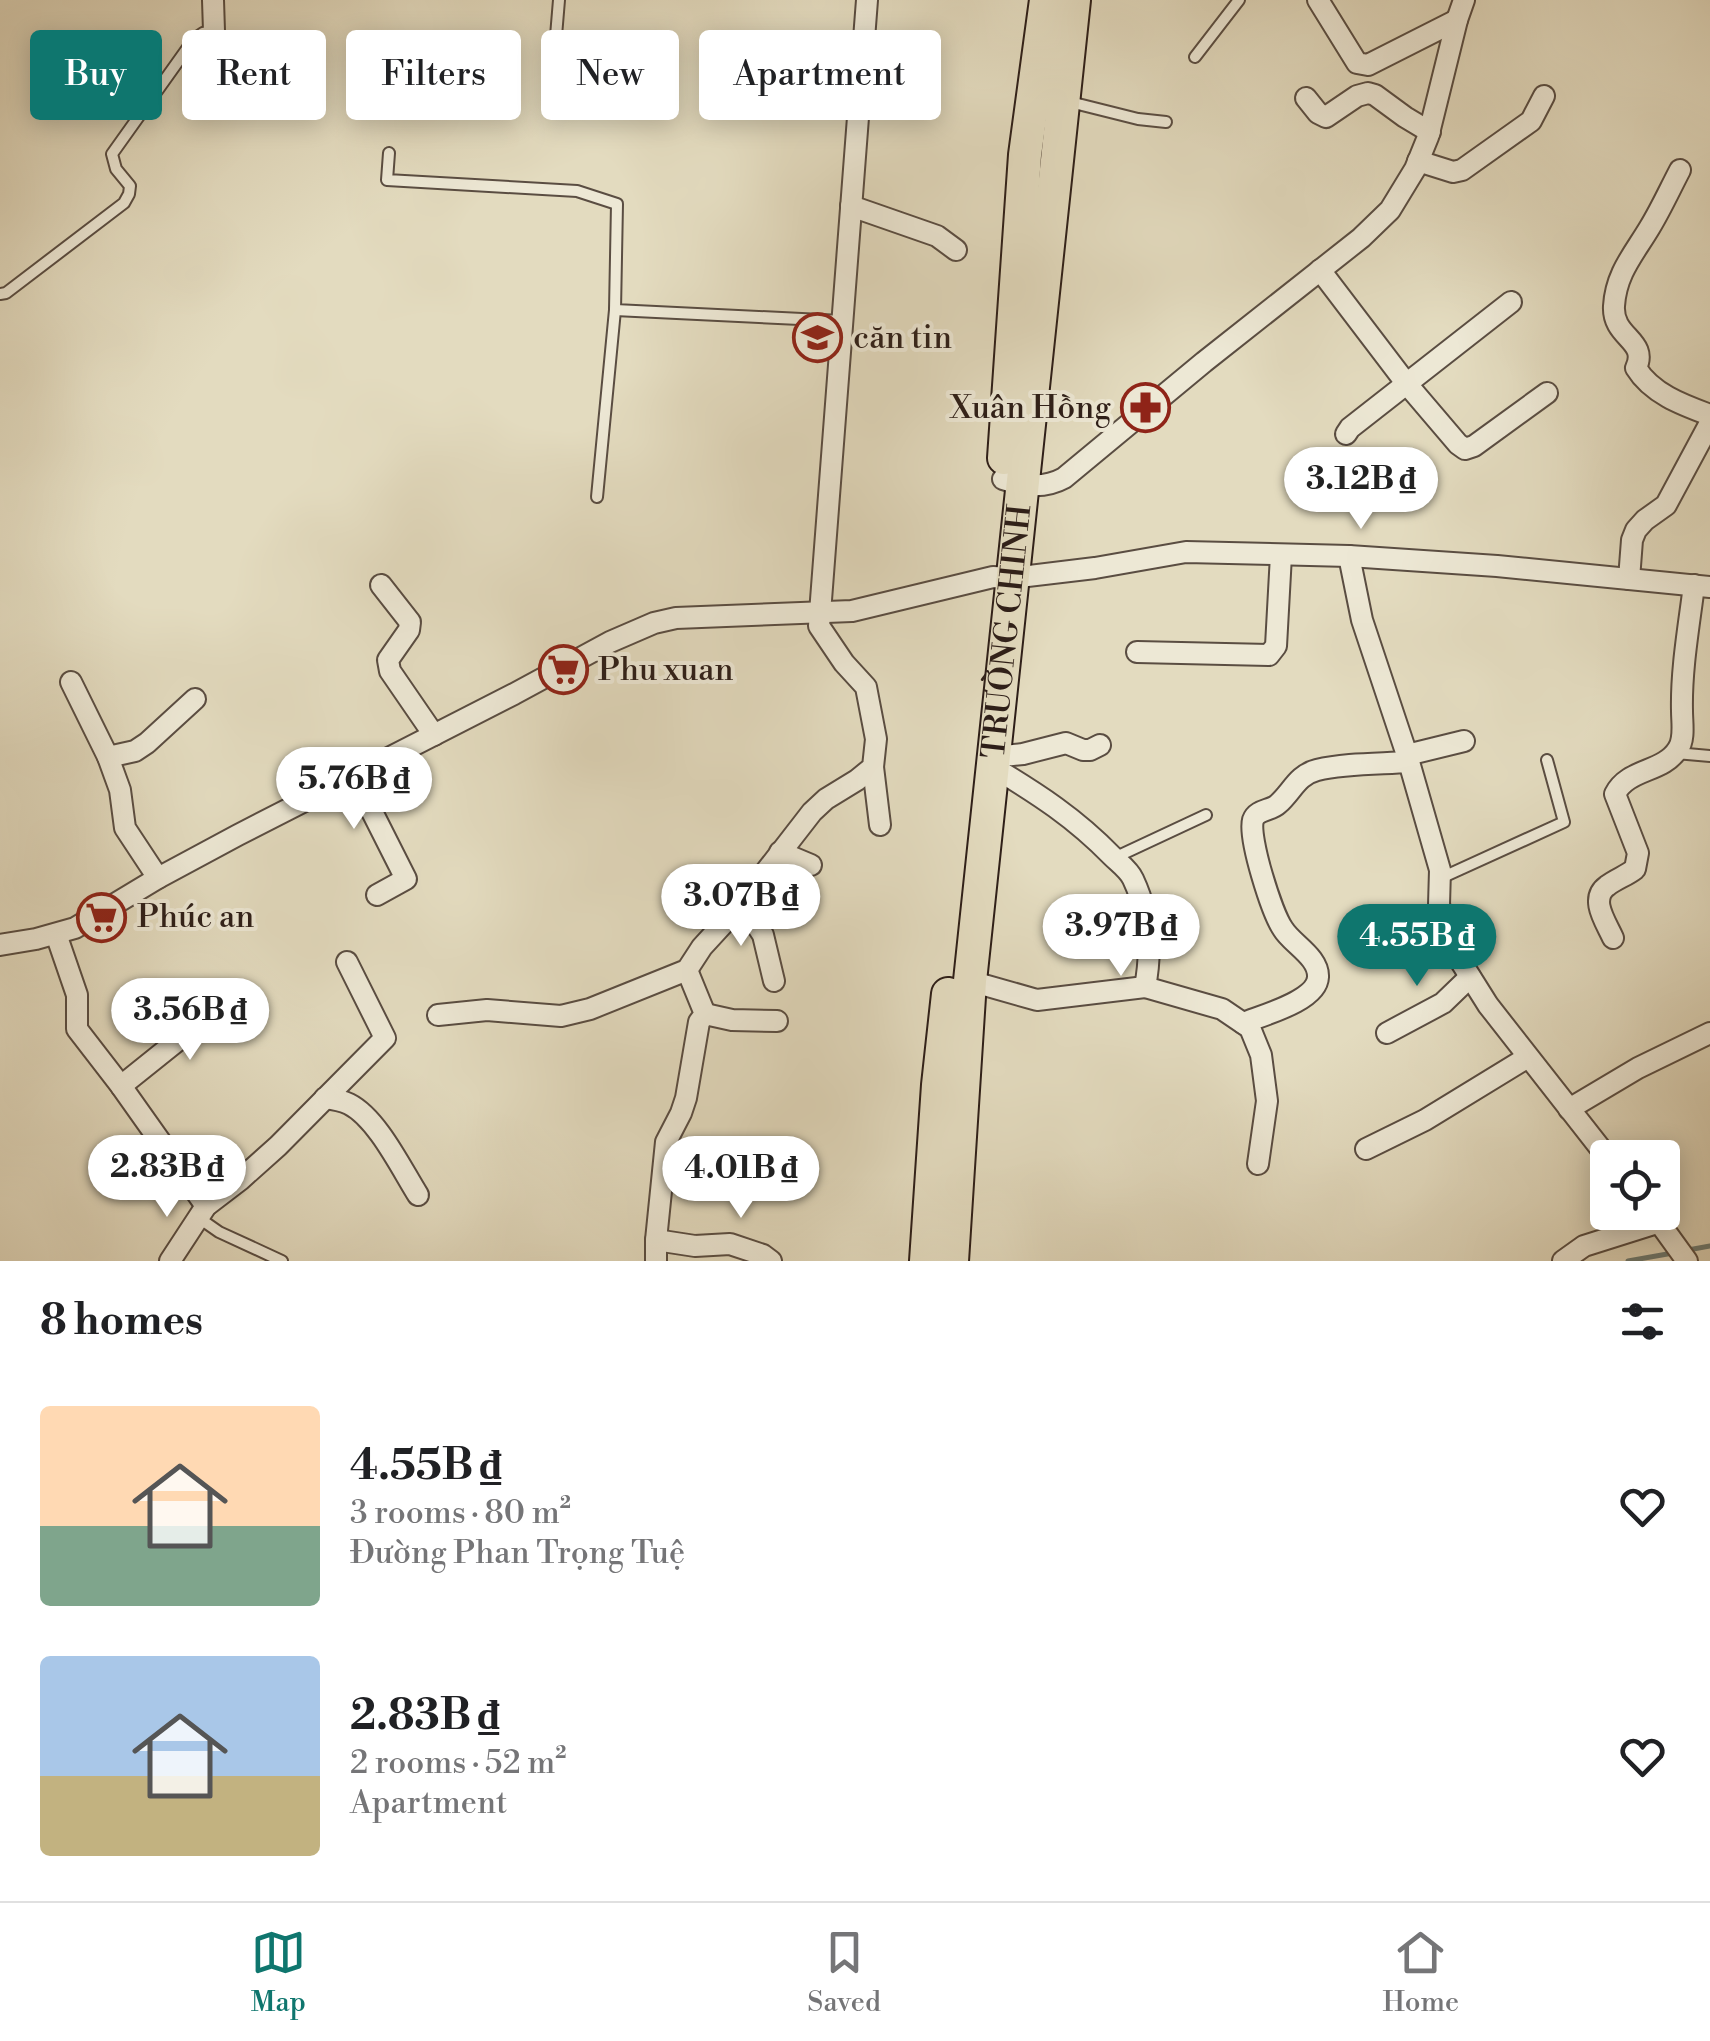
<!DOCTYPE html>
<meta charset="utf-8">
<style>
:root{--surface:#fff;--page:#f6f6f6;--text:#202124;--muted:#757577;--line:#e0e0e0;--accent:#0f766e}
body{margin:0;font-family:"Libre Bodoni",serif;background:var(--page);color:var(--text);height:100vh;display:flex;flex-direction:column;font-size:38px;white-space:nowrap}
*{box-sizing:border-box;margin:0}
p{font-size:32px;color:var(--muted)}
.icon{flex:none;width:55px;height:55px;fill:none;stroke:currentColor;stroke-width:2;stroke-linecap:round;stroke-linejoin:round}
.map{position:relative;height:1261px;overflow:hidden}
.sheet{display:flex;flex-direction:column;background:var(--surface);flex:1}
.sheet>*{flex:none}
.hud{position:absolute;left:30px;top:30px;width:1000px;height:90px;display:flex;gap:20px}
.fabs{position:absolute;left:1590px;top:1140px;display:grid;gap:20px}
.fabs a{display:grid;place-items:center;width:90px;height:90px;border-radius:10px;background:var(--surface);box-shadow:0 5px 25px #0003;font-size:50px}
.price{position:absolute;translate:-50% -85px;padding:0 22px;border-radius:35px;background:#fff;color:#222;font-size:32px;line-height:65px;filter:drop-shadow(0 2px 5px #0008)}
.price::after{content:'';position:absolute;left:50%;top:60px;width:30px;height:22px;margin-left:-15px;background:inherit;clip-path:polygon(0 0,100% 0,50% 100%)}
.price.selected{background:var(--accent);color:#fff}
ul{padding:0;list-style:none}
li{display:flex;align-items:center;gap:30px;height:250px;padding:0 40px}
li span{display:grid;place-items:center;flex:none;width:280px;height:200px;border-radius:10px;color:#555}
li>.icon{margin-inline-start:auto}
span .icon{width:120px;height:120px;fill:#fffc;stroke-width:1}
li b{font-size:42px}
h2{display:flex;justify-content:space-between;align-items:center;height:120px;padding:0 40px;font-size:42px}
.tag{padding:0 35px;border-radius:10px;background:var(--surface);box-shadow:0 5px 25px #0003;font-size:35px;line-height:90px}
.tag.selected{background:var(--accent);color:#fff}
.dock{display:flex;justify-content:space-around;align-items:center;height:140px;border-top:2px solid var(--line);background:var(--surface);font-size:28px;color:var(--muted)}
.dock a{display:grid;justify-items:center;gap:5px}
.dock .selected{color:var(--accent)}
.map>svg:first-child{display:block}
</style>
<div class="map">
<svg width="1710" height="1261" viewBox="0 0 1710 1261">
<rect width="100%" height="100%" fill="#e3dbbf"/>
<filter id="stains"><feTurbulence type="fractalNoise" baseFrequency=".002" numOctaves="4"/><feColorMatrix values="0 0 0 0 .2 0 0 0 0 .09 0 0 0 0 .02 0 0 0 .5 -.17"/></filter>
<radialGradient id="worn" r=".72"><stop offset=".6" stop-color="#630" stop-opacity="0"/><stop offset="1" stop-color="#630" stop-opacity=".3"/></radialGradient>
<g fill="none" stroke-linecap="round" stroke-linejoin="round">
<g stroke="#6b7c76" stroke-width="5">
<path d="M1688 1250 1710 1246"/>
<path d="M1628 1261 1673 1253"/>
</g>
<defs>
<g id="service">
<path d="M1195 57 1239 0"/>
<path d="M554 60 559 0"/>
<path d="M1070 102 1138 119 1166 122"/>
<path d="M389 153 387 180 577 191 617 204 615 310 842 321"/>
<path d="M0 294 6 293 124 203 129 194 130 186 116 169 112 154 194 39 203 33 214 31"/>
<path d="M597 497 615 310"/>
<path d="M1676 753 1710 756"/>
<path d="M1114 858 1206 815"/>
<path d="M1441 878 1564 822 1547 760"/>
<path d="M199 1218 219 1232 282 1261"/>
</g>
<g id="minor">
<path d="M213 0 214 31"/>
<path d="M1318 0 1357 63 1368 65 1457 20"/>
<path d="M1306 98 1318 113 1326 117 1357 96 1368 93 1375 95 1405 117 1430 132"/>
<path d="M1418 161 1453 172 1462 170 1531 121 1544 96"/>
<path d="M1680 170C1670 189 1661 209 1650 227 1634 254 1616 273 1614 306 1612 338 1649 340 1636 368 1652 394 1683 405 1710 415"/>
<path d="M851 206 937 236 956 250"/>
<path d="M1320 270 1406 383 1458 444 1465 449 1474 446 1547 393"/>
<path d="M1346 434 1350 428 1511 302"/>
<path d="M1003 479C1024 486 1044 489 1064 478L1204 362 1361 238 1390 210 1415 169 1428 137 1457 20 1464 0"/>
<path d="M1349 556 1362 620 1407 755 1440 870 1439 905 1448 931 1461 962 1488 1005 1608 1158"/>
<path d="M1629 579 1632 540 1636 530 1645 520 1666 505 1710 423"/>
<path d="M381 585 410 622 409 630 388 660 390 671 434 735"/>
<path d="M1137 652 1269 655 1276 646 1281 555"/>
<path d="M71 682 108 757 120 790 125 828 158 878"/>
<path d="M1407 755 1464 741"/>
<path d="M108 757 135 751 147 743 195 699"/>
<path d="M994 757 1023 754 1066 743 1083 750H1090L1100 745"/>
<path d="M873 767 880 825"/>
<path d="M993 767C1038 794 1075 818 1112 856 1119 863 1129 870 1133 879 1149 913 1152 951 1145 987L1222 1009 1250 1028 1261 1055 1267 1101 1258 1164"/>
<path d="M354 776 406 879 377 895"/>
<path d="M780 852 811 865"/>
<path d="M742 903 763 935 774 981"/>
<path d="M56 934 77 995V1029L121 1086 206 1206"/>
<path d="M1613 938C1606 922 1589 899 1607 886 1616 879 1626 876 1635 869L1638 853 1615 794C1628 768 1663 773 1678 749 1685 739 1682 723 1682 711 1681 669 1689 626 1694 585"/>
<path d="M0 945 36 939 75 928 158 878 238 835 514 694 610 642 654 623 676 618 852 611 993 577 1012 578 1095 568 1186 552 1349 556 1497 566 1710 587"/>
<path d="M687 970 705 1014 699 1022 686 1098 681 1113 666 1142 656 1240 695 1246 730 1244 763 1255 771 1261"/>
<path d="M970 981 1037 1000 1145 987"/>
<path d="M705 1014 732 1020 777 1021"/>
<path d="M438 1015 487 1010 561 1016 590 1009 687 970 702 947 736 910 812 812 826 799 857 780 873 767 876 739 866 687 844 663 819 626 867 0"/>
<path d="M1243 1023C1263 1015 1317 1001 1318 977 1319 957 1292 944 1283 929 1272 913 1248 838 1253 820 1257 809 1271 811 1278 804 1292 792 1297 775 1317 770 1346 763 1379 764 1409 762"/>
<path d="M1387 1033 1443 1003 1470 977"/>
<path d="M121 1086 227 1001"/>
<path d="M325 1098C333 1099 341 1100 349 1104 377 1118 401 1168 418 1195"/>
<path d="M1569 1109 1638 1068 1710 1033"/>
<path d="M1366 1149 1425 1120 1528 1057"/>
<path d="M1653 1214 1687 1261"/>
<path d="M656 1240V1261"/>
<path d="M170 1261 206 1206 240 1180 278 1146 385 1038 347 962"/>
<path d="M1563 1261 1584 1246 1660 1222"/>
</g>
<g id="trunk">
<path d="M1004 458 1025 155 1046 0"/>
<path d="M926 1261 938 1085 948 994"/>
<path id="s1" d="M952 1261 970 981 1074 0"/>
</g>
</defs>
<use href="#service" stroke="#5a4d42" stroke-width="14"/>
<use href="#minor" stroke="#5a4d42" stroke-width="24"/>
<use href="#trunk" stroke="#2d1e18" stroke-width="36"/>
<use href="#service" stroke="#ede8d5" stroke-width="10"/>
<use href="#minor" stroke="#ede8d5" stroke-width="20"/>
<use href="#trunk" stroke="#e3dbbf" stroke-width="32"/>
</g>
<defs>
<symbol id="school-ring" viewBox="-11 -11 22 22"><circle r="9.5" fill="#ede8d5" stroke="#8f2418" stroke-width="1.5"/><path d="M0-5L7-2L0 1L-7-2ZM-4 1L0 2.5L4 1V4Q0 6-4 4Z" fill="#8f2418"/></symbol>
<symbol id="pharmacy-ring" viewBox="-11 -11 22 22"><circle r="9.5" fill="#ede8d5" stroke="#8f2418" stroke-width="1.5"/><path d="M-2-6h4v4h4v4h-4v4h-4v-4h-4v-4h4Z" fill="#8f2418"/></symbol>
<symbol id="supermarket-ring" viewBox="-11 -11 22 22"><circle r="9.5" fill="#ede8d5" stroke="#8f2418" stroke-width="1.5"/><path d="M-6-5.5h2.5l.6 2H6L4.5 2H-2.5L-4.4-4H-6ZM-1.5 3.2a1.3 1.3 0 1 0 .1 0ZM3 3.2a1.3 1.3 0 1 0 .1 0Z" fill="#8f2418"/></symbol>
</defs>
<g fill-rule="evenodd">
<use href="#school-ring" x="790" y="310" width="55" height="55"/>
<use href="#pharmacy-ring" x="1118" y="380" width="55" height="55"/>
<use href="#supermarket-ring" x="536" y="642" width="55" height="55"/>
<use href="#supermarket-ring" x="74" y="890" width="55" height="55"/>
</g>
<g text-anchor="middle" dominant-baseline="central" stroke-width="8" stroke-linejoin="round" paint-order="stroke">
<g font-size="32" fill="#2d1e18" stroke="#ede8d5" text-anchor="start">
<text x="853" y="338">căn tin</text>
<text x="1111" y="408" text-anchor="end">Xuân Hồng</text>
<text x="598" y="670">Phu xuan</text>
<text x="137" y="917">Phúc an</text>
</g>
<g font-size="32" fill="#2d1e18" stroke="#ede8d5">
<text stroke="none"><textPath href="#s1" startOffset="632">TRƯỜNG CHINH</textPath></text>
</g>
</g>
<rect width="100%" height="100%" filter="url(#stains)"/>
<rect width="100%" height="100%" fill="url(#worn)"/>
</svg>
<div class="fabs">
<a><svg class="icon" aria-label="locate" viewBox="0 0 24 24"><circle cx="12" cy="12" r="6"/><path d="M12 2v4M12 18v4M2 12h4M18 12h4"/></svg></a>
</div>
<b class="price" style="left:1361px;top:532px">3.12B ₫</b>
<b class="price" style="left:354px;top:832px">5.76B ₫</b>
<b class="price" style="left:741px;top:949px">3.07B ₫</b>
<b class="price" style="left:1121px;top:979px">3.97B ₫</b>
<b class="price selected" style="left:1417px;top:989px">4.55B ₫</b>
<b class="price" style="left:190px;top:1063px">3.56B ₫</b>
<b class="price" style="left:167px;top:1220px">2.83B ₫</b>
<b class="price" style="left:741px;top:1221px">4.01B ₫</b>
<div class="hud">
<a class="tag selected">Buy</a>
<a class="tag">Rent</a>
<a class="tag">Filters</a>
<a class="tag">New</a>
<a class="tag">Apartment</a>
</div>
</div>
<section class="sheet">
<h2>8 homes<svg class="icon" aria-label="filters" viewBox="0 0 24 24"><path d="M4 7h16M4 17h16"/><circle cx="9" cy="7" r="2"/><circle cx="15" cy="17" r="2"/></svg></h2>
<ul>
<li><span style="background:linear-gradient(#ffd9b3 60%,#7fa58c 0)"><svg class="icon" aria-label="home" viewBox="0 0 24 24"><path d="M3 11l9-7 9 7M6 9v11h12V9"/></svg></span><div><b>4.55B ₫</b><p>3 rooms · 80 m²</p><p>Đường Phan Trọng Tuệ</p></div><svg class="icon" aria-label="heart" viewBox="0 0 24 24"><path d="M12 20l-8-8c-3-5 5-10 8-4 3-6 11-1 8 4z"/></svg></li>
<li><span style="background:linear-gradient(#a9c7e8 60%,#c2b280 0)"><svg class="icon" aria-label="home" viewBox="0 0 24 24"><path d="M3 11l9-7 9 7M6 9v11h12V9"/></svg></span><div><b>2.83B ₫</b><p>2 rooms · 52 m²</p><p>Apartment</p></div><svg class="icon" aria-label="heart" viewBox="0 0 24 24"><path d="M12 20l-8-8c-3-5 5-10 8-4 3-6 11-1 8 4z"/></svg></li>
</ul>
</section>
<nav class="dock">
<a class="selected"><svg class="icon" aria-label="map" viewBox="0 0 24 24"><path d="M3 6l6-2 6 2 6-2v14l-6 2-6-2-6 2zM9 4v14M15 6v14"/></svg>Map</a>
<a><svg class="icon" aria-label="saved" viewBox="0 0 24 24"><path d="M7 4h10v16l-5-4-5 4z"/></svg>Saved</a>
<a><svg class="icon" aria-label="home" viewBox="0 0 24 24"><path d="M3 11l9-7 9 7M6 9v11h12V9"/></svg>Home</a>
</nav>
